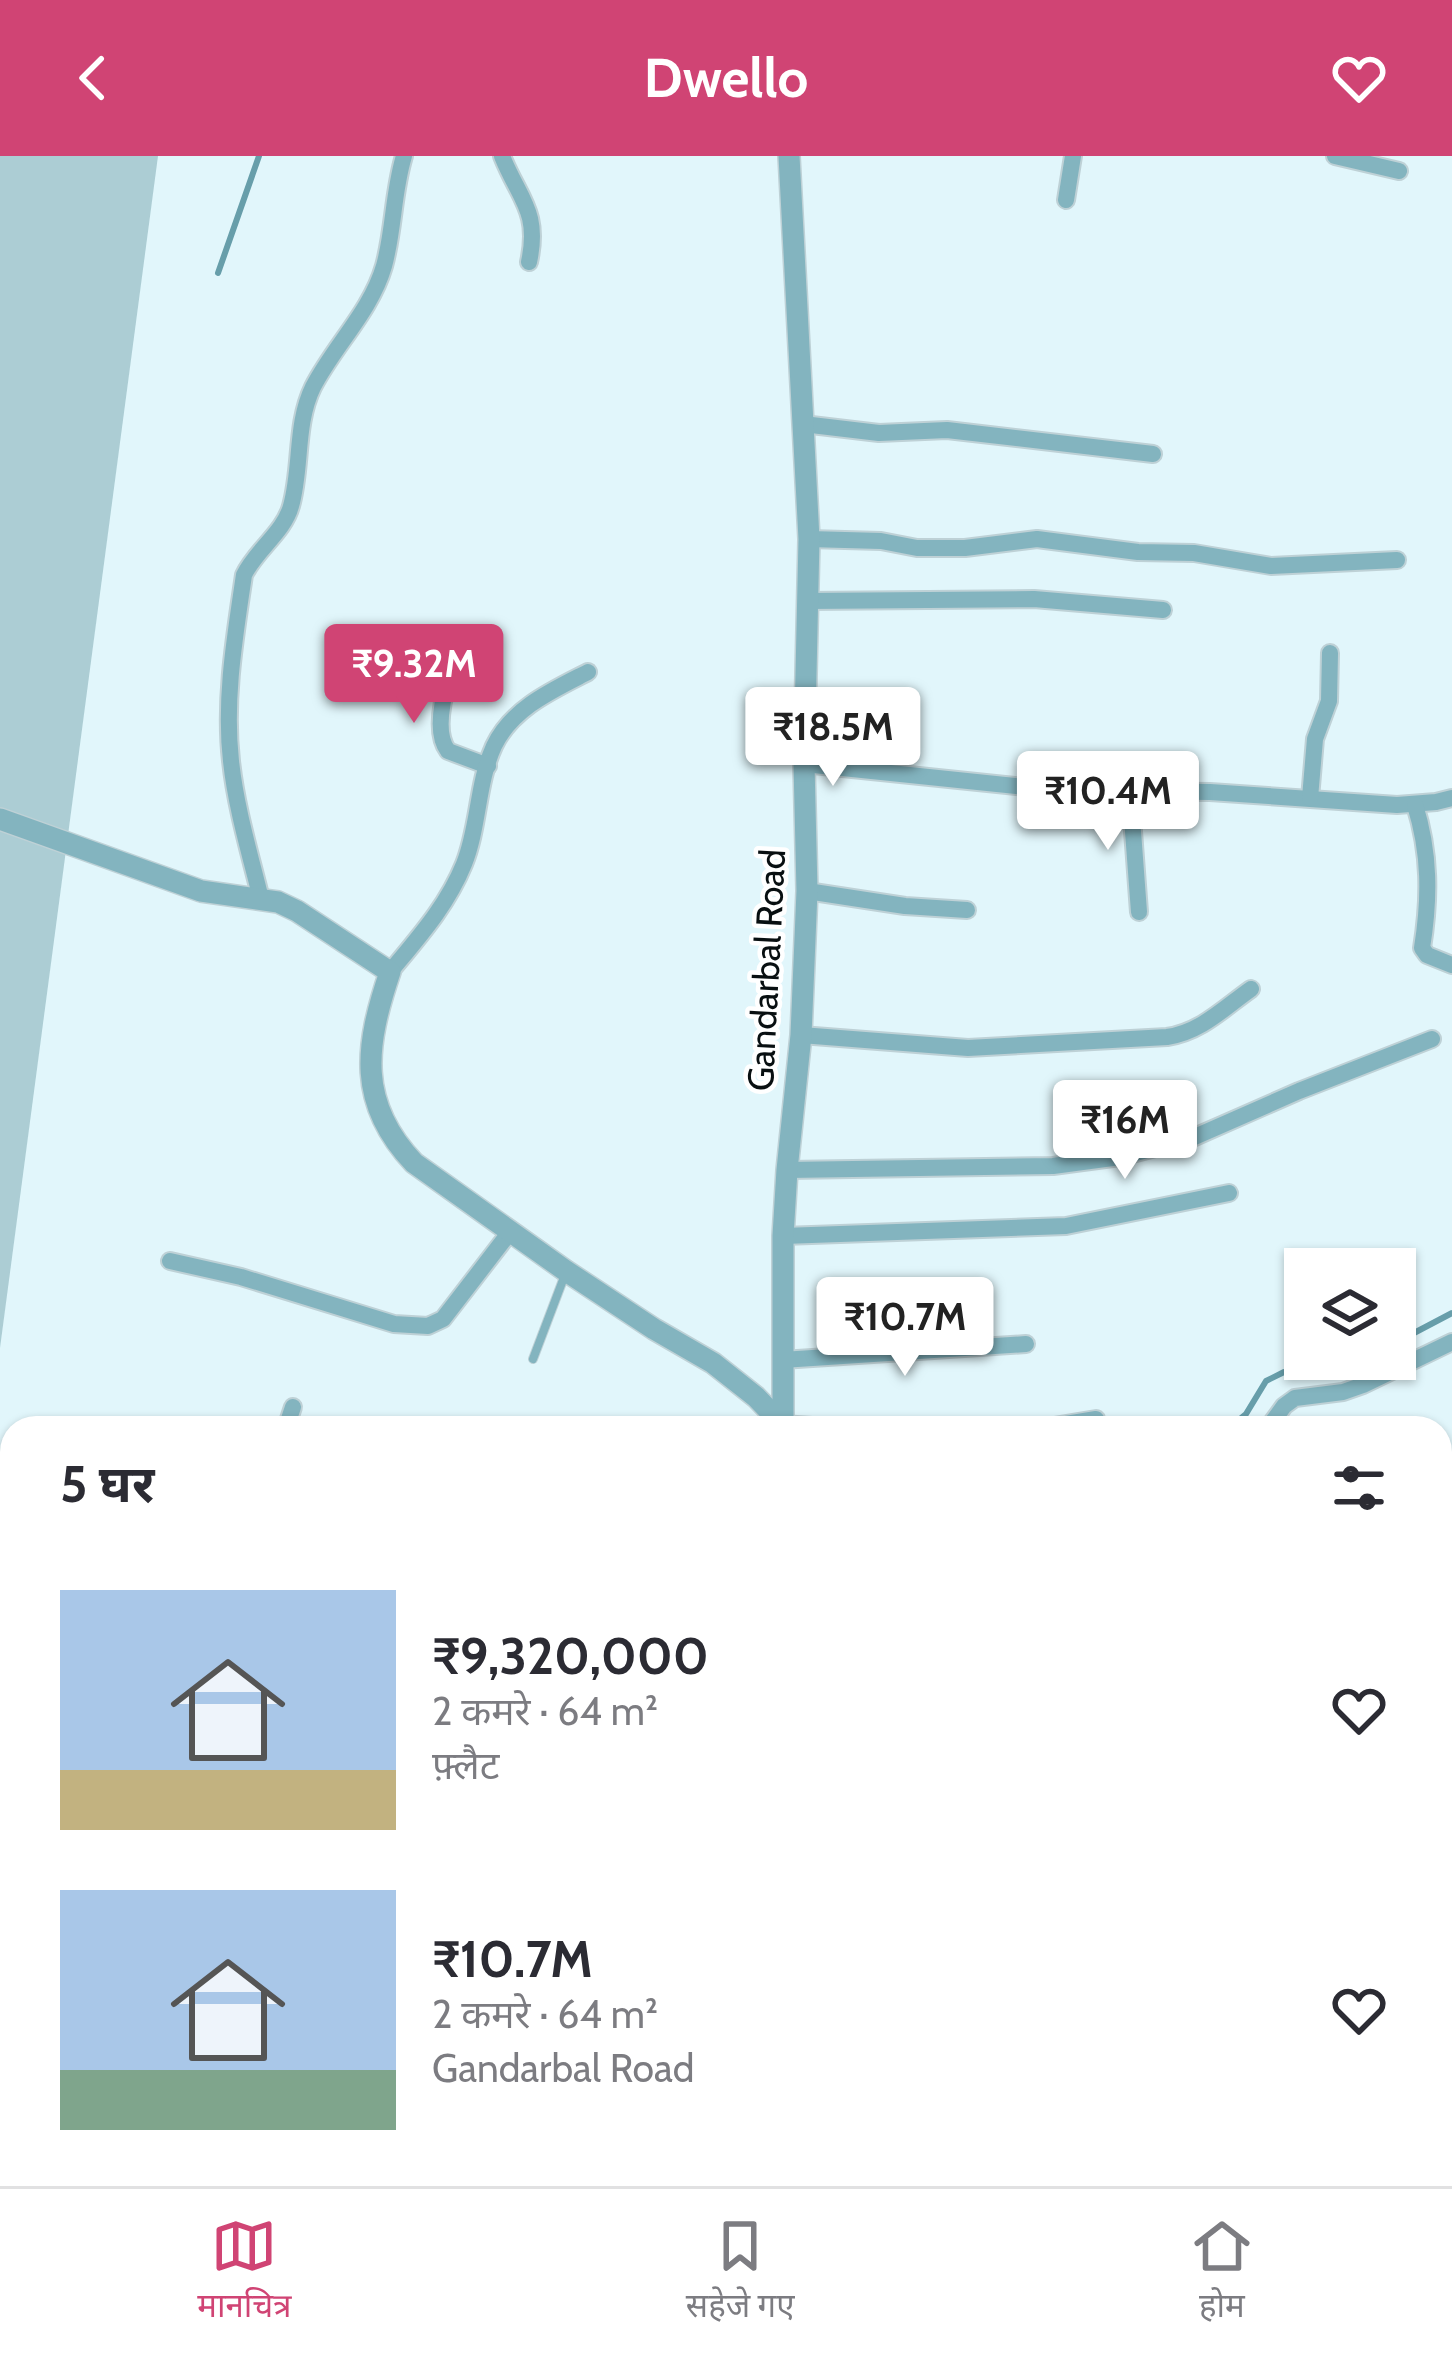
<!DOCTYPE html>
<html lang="hi">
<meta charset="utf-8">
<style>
:root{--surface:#fff;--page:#f7f7f7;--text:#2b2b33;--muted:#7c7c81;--line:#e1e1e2;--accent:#d04474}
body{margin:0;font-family:Cabin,"Noto Sans Devanagari",sans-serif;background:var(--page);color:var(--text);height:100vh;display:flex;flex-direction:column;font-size:45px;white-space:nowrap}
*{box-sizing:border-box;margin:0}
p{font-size:39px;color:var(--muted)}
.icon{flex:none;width:66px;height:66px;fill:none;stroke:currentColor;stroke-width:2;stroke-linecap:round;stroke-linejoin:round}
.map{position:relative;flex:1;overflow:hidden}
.sheet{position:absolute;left:0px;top:1260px;width:1452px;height:771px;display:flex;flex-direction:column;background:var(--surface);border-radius:36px 36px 0 0;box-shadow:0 3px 9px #0004}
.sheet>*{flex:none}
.fabs{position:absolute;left:1284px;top:1092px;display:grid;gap:24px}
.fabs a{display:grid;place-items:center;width:132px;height:132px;border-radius:0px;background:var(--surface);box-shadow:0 3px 9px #0004;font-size:60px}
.price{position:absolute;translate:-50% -102px;padding:0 27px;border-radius:12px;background:#fff;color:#222;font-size:39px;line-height:78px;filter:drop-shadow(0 3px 6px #0008)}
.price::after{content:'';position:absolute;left:50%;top:72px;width:36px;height:27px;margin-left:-18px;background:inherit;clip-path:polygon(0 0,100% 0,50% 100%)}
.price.active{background:var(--accent);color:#fff}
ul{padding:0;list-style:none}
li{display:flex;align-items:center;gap:36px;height:300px;padding:0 60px}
li span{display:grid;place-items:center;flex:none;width:336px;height:240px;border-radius:0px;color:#555}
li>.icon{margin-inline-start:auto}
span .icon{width:144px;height:144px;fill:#fffc;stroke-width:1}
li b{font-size:51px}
h2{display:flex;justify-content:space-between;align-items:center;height:144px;padding:0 60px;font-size:51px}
header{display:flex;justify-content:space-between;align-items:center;height:156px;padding:0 60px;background:var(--accent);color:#fff;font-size:54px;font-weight:800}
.tab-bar{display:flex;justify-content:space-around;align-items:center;height:168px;border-top:3px solid var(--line);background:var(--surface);font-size:33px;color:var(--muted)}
.tab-bar a{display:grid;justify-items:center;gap:6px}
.tab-bar .active{color:var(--accent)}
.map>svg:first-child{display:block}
</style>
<header><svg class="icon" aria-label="back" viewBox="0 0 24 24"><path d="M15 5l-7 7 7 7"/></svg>Dwello<svg class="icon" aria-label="heart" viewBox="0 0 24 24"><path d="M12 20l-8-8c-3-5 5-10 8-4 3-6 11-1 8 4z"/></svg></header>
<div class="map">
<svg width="1452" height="2030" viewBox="0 0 1452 2030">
<rect width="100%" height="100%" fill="#e1f6fb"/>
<path fill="#accdd4" d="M0 0H158L0 1192Z"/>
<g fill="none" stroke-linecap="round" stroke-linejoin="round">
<g stroke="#679eaa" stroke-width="6">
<path d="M218 117 259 0"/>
<path d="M1395 1187 1452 1157"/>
<path d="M1229 1272 1246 1258 1266 1225 1284 1216 1317 1218 1355 1203"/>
<path d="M0 1864 12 1877"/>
</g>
<defs>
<path id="service" d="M533 1203 566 1116"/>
<g id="minor">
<path d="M502 0C519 43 540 55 529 106"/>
<path d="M1335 0 1399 15"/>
<path d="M1066 44 1073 0"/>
<path d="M803 268 879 277 947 274 1153 298"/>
<path d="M809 383 881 385 917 392H965L1037 383 1138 396 1194 397 1271 410 1397 404"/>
<path d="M807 445 1034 443 1163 454"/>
<path d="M463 478C454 507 428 569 448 595L488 610"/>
<path d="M804 608 1054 634 1210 636 1397 649 1436 646 1452 642"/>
<path d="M1130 635 1139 756"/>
<path d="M1310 642 1315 583 1329 545 1330 497"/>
<path d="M1415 649C1430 697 1430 742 1422 792L1427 799 1452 809"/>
<path d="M807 735 905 750 967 754"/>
<path d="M261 743C250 698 236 652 231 605 224 543 235 480 244 419 256 394 284 376 291 350 302 311 295 268 313 231 334 190 371 155 384 110 394 74 393 36 404 0"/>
<path d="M390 816C418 782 447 750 464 708 479 671 477 627 494 590 512 552 553 534 588 516"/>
<path d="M801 879 968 892 1167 881C1201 876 1224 852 1251 833"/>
<path d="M787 1014 1053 1010 1120 1001 1190 983 1299 935 1432 883"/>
<path d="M783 1080 1066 1070 1229 1037"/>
<path d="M170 1105 241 1121 394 1168 428 1170 443 1163 510 1076"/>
<path d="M782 1204 1026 1188"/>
<path d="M782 1268 842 1272"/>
<path d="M286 1272 293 1251"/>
<path d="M1042 1272 1096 1263"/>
<path d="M1268 1272 1284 1250 1295 1242 1343 1236 1363 1229 1452 1186"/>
<path d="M1440 1429 1452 1427"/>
<path d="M1440 1688 1452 1687"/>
<path d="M1440 1809 1452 1804"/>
<path d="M1440 2017H1452"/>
<path d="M69 2030 73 2019"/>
<path d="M976 2030 987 2019"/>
</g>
<g id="tertiary">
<path d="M0 663 201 735 278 746 297 755 390 816C365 890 357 947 414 1007L566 1115 654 1173 713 1207 756 1241 782 1268"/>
<path d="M783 1272V1080L787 1014 801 879 807 735 804 608 809 383 789 0"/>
<path d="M570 2030 575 2019"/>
</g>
</defs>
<use href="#service" stroke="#bed1d6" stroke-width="10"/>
<use href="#minor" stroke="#bed1d6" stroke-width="20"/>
<use href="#tertiary" stroke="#bed1d6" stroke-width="24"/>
<use href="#service" stroke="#83b4bf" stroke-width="8"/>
<use href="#minor" stroke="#83b4bf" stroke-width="16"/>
<use href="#tertiary" stroke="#83b4bf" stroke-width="21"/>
</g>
<g text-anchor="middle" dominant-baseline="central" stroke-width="9" stroke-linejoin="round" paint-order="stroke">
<g font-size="36" fill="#080f11" stroke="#fff">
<text transform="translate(766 814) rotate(-87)">Gandarbal Road</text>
</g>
</g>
</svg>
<div class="fabs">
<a><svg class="icon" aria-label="layers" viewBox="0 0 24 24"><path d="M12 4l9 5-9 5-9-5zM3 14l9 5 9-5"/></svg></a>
</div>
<b class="price active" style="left:414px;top:570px">₹9.32M</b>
<b class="price" style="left:833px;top:633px">₹18.5M</b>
<b class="price" style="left:1108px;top:697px">₹10.4M</b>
<b class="price" style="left:1125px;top:1026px">₹16M</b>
<b class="price" style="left:905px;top:1223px">₹10.7M</b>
<section class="sheet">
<h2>5 घर<svg class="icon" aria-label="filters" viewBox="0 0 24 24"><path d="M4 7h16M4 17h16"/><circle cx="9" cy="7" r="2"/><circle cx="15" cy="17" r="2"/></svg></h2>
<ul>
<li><span style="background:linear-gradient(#a9c7e8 75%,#c2b280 0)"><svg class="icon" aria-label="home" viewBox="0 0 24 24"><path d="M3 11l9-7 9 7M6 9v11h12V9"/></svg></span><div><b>₹9,320,000</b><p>2 कमरे · 64 m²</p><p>फ़्लैट</p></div><svg class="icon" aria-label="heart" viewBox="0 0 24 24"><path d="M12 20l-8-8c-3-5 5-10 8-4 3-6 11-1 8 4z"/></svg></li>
<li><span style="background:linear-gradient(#a9c7e8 75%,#7fa58c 0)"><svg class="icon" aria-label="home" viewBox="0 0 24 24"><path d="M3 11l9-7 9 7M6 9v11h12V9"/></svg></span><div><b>₹10.7M</b><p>2 कमरे · 64 m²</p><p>Gandarbal Road</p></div><svg class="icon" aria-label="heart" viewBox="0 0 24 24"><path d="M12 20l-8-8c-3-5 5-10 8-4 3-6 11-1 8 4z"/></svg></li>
</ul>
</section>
</div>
<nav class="tab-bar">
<a class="active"><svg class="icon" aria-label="map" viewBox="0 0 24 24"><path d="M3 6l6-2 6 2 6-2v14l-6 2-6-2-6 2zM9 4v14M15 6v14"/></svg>मानचित्र</a>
<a><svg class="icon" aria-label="saved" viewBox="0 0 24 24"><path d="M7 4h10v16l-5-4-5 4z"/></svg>सहेजे गए</a>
<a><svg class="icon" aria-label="home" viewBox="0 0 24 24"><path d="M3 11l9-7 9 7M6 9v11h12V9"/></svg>होम</a>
</nav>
